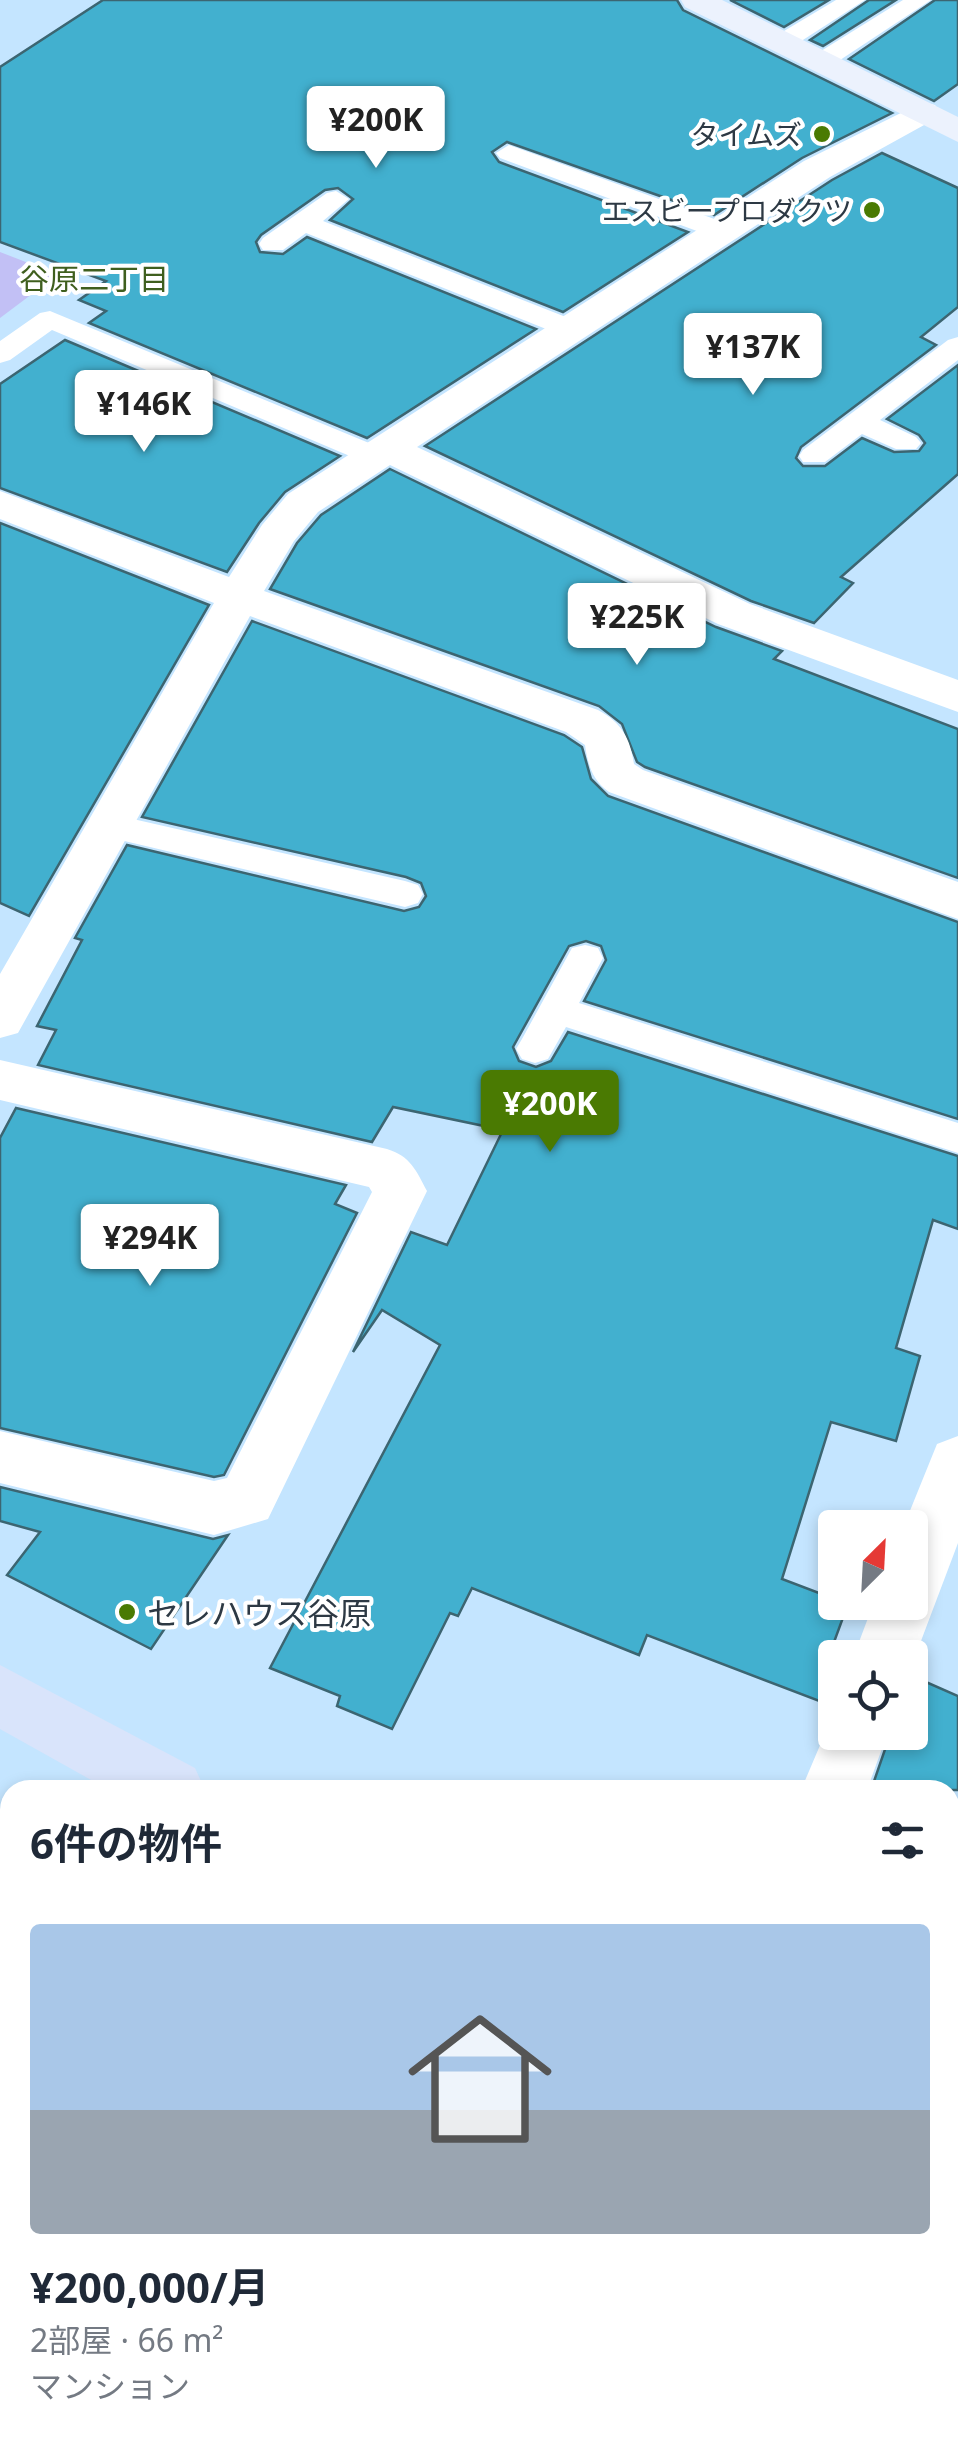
<!DOCTYPE html>
<html lang="ja">
<meta charset="utf-8">
<style>
:root{--surface:#fff;--page:#f6f6f7;--text:#1f2937;--muted:#747a83;--accent:#4a7a02}
body{margin:0;font-family:"Noto Sans","Noto Sans JP",sans-serif;background:var(--page);color:var(--text);height:100vh;display:flex;flex-direction:column;font-size:38px;white-space:nowrap}
*{box-sizing:border-box;margin:0}
p{font-size:32px;color:var(--muted)}
.icon{flex:none;width:55px;height:55px;fill:none;stroke:currentColor;stroke-width:2;stroke-linecap:round;stroke-linejoin:round}
.map{position:relative;flex:1;overflow:hidden}
.side{position:absolute;left:0px;top:1780px;width:960px;height:672px;display:flex;flex-direction:column;background:var(--surface);border-radius:30px 30px 0 0;box-shadow:0 5px 15px #0003}
.side>*{flex:none}
.needle{width:65px;rotate:24deg}
.fabs{position:absolute;left:818px;top:1510px;display:grid;gap:20px}
.fabs a{display:grid;place-items:center;width:110px;height:110px;border-radius:10px;background:var(--surface);box-shadow:0 5px 15px #0003;font-size:50px}
.price{position:absolute;translate:-50% -85px;padding:0 22px;border-radius:10px;background:#fff;color:#222;font-size:32px;line-height:65px;filter:drop-shadow(0 2px 5px #0008)}
.price::after{content:'';position:absolute;left:50%;top:60px;width:30px;height:22px;margin-left:-15px;background:inherit;clip-path:polygon(0 0,100% 0,50% 100%)}
.price.on{background:var(--accent);color:#fff}
ul{padding:0;list-style:none}
li{display:grid;align-content:center;gap:20px;height:530px;padding:0 30px}
li span{display:grid;place-items:center;height:310px;border-radius:10px;color:#555}
li>.icon{margin-inline-start:auto}
span .icon{width:180px;height:180px;fill:#fffc;stroke-width:1}
li b{font-size:42px}
h2{display:flex;justify-content:space-between;align-items:center;height:120px;padding:0 30px;font-size:42px}
.map>svg:first-child{display:block}
</style>
<div class="map">
<svg width="958" height="2452" viewBox="0 0 958 2452">
<rect width="100%" height="100%" fill="#c4e5ff"/>
<path fill="#c2c0f5" d="M0 252 49 271 52 279 0 318Z"/>
<g fill="#42b0cf" stroke="#3c6571" stroke-width="2.5">
<path d="M103 0H677L683 10 892 113 802 158 714 215 507 142 492 152 499 162 688 232 563 312 330 220 353 199 338 188 325 190 261 235 256 242 260 252 283 254 307 237 536 329 367 438 89 323 106 311 79 300 106 281 0 242V67Z"/>
<path d="M730 0H829L784 27Z"/>
<path d="M869 0H896L823 46 810 40Z"/>
<path d="M935 0H958V84L934 101 849 59Z"/>
<path d="M882 153 958 188V307L921 337 936 345 801 447 796 458 803 466H825L862 438 894 452 919 451 925 443 919 435 887 419 958 365V474L841 577 853 583 814 623 751 601 425 446 832 180Z"/>
<path d="M65 340 340 456 285 492 259 523 227 572 0 488V384Z"/>
<path d="M390 469 716 627 782 651 774 659 958 729V878L645 767 637 762 622 724 599 706 270 589 297 543 321 515Z"/>
<path d="M0 523 209 605 29 916 0 903Z"/>
<path d="M252 621 564 735 582 747 591 779 608 796 958 922V1119L584 1001 606 960 601 946 586 941 569 946 513 1047 519 1061 536 1067 551 1061 568 1032 958 1156V1229L933 1220 896 1348 920 1356 896 1441 831 1422 782 1579 848 1604 834 1642 852 1650 850 1658H835V1707L647 1635 639 1655 472 1588 458 1616 450 1613 392 1729 337 1706 340 1696 270 1668 440 1345 382 1310 353 1352 411 1232 447 1245 503 1130 393 1107 372 1142 38 1065 56 1030 37 1026 82 940 75 938 127 845 404 911 419 907 426 896 421 883 406 877 142 817Z"/>
<path d="M16 1108 346 1185 335 1204 357 1213 224 1475 214 1477 0 1428V1138Z"/>
<path d="M0 1487 213 1539 228 1535 151 1649 7 1575 40 1532 0 1521Z"/>
<path d="M910 1675 958 1696V1790H871L891 1732H910Z"/>
</g>
<g fill="none" stroke-linecap="round" stroke-linejoin="round">
<g fill="#fff" fill-rule="evenodd">
<path d="M836 0H865L792 47H774L771 42 774 37Z"/>
<path d="M903 0H931L831 66H813L810 61 813 56Z"/>
<path d="M509 145 731 225 735 231 731 237H713L500 158 496 153Z"/>
<path d="M336 191 349 199 323 221 581 323 585 329 581 335H561L306 233 283 250H263L259 244 263 238 327 193Z"/>
<path d="M50 311 386 450 390 456 386 462H364L52 330 10 360 0 363V341L40 313Z"/>
<path d="M958 337V360L880 420 916 437 921 443 916 449H896L862 434 825 462H803L799 456 803 450 948 340Z"/>
<path d="M111 814 405 881 418 885 423 894 418 903 405 907 99 835 94 826 99 817Z"/>
<path d="M585 945 598 948 603 958 579 1003 958 1123V1153L566 1027 548 1059 535 1063 522 1059 516 1049 522 1039 572 948Z"/>
<path d="M10 1923V1985L0 1989V1927Z"/>
</g>
<g fill="#fff" fill-rule="evenodd">
<path d="M923 102 935 105 940 112 935 119 830 177 417 447 750 604 958 680V712L718 624 390 465 318 512 294 541 264 591 598 710C622 723 630 738 634 764L643 770 958 882V919L609 792C592 780 588 765 585 745L566 732 250 616 18 1033 0 1038V974L214 603 0 519V491L229 577 262 525 288 494 804 161Z"/>
<path d="M0 1060 387 1149C410 1156 416 1170 427 1191L268 1519 214 1535 0 1483V1431L214 1481 227 1478 372 1192 369 1187 0 1100Z"/>
<path d="M958 1436V1543L910 1670V1658H853L874 1602H910V1528H903L937 1444Z"/>
<path d="M835 1710V1732H888L867 1790H801Z"/>
</g>
<path fill="#ecf2fd" fill-rule="evenodd" d="M681 0H722L958 117V142L685 7Z"/>
<g fill="#d9e4fb" fill-rule="evenodd">
<path d="M0 1665 195 1768 205 1790H109L0 1729Z"/>
<path d="M0 1847 10 1851V1918L0 1914Z"/>
<path d="M950 2191 958 2195V2270L950 2266Z"/>
<path d="M950 2403 958 2407V2452H916L912 2442H950Z"/>
<path d="M647 2442H725L721 2452H643Z"/>
</g>
</g>
<g fill="#4a7a02" stroke="#fff" stroke-width="4">
<circle cx="822" cy="134" r="10"/>
<circle cx="872" cy="210" r="10"/>
<circle cx="127" cy="1612" r="10"/>
</g>
<g text-anchor="middle" dominant-baseline="central" stroke-width="8" stroke-linejoin="round" paint-order="stroke">
<g font-size="28" fill="#2d3944" stroke="#fff" text-anchor="end">
<text x="802" y="134">タイムズ</text>
<text x="852" y="210">エスビープロダクツ</text>
</g>
<g font-size="30" fill="#3f5f1e" stroke="#fff">
<text x="94" y="278">谷原二丁目</text>
</g>
<g font-size="32" fill="#2d3944" stroke="#fff" text-anchor="start">
<text x="147" y="1612">セレハウス谷原</text>
</g>
</g>
</svg>
<div class="fabs">
<a><svg class="needle" viewBox="-14 -14 28 28"><path d="M0-13l5 13h-10z" fill="#e53935"/><path d="M0 13l5-13h-10z" fill="#747a83"/></svg></a>
<a><svg class="icon" aria-label="locate" viewBox="0 0 24 24"><circle cx="12" cy="12" r="6"/><path d="M12 2v4M12 18v4M2 12h4M18 12h4"/></svg></a>
</div>
<b class="price" style="left:376px;top:171px">¥200K</b>
<b class="price" style="left:753px;top:398px">¥137K</b>
<b class="price" style="left:144px;top:455px">¥146K</b>
<b class="price" style="left:637px;top:668px">¥225K</b>
<b class="price on" style="left:550px;top:1155px">¥200K</b>
<b class="price" style="left:150px;top:1289px">¥294K</b>
<section class="side">
<h2>6件の物件<svg class="icon" aria-label="filters" viewBox="0 0 24 24"><path d="M4 7h16M4 17h16"/><circle cx="9" cy="7" r="2"/><circle cx="15" cy="17" r="2"/></svg></h2>
<ul>
<li><span style="background:linear-gradient(#a9c7e8 60%,#9aa5b1 0)"><svg class="icon" aria-label="home" viewBox="0 0 24 24"><path d="M3 11l9-7 9 7M6 9v11h12V9"/></svg></span><div><b>¥200,000/月</b><p>2部屋 · 66 m²</p><p>マンション</p></div></li>
</ul>
</section>
</div>
